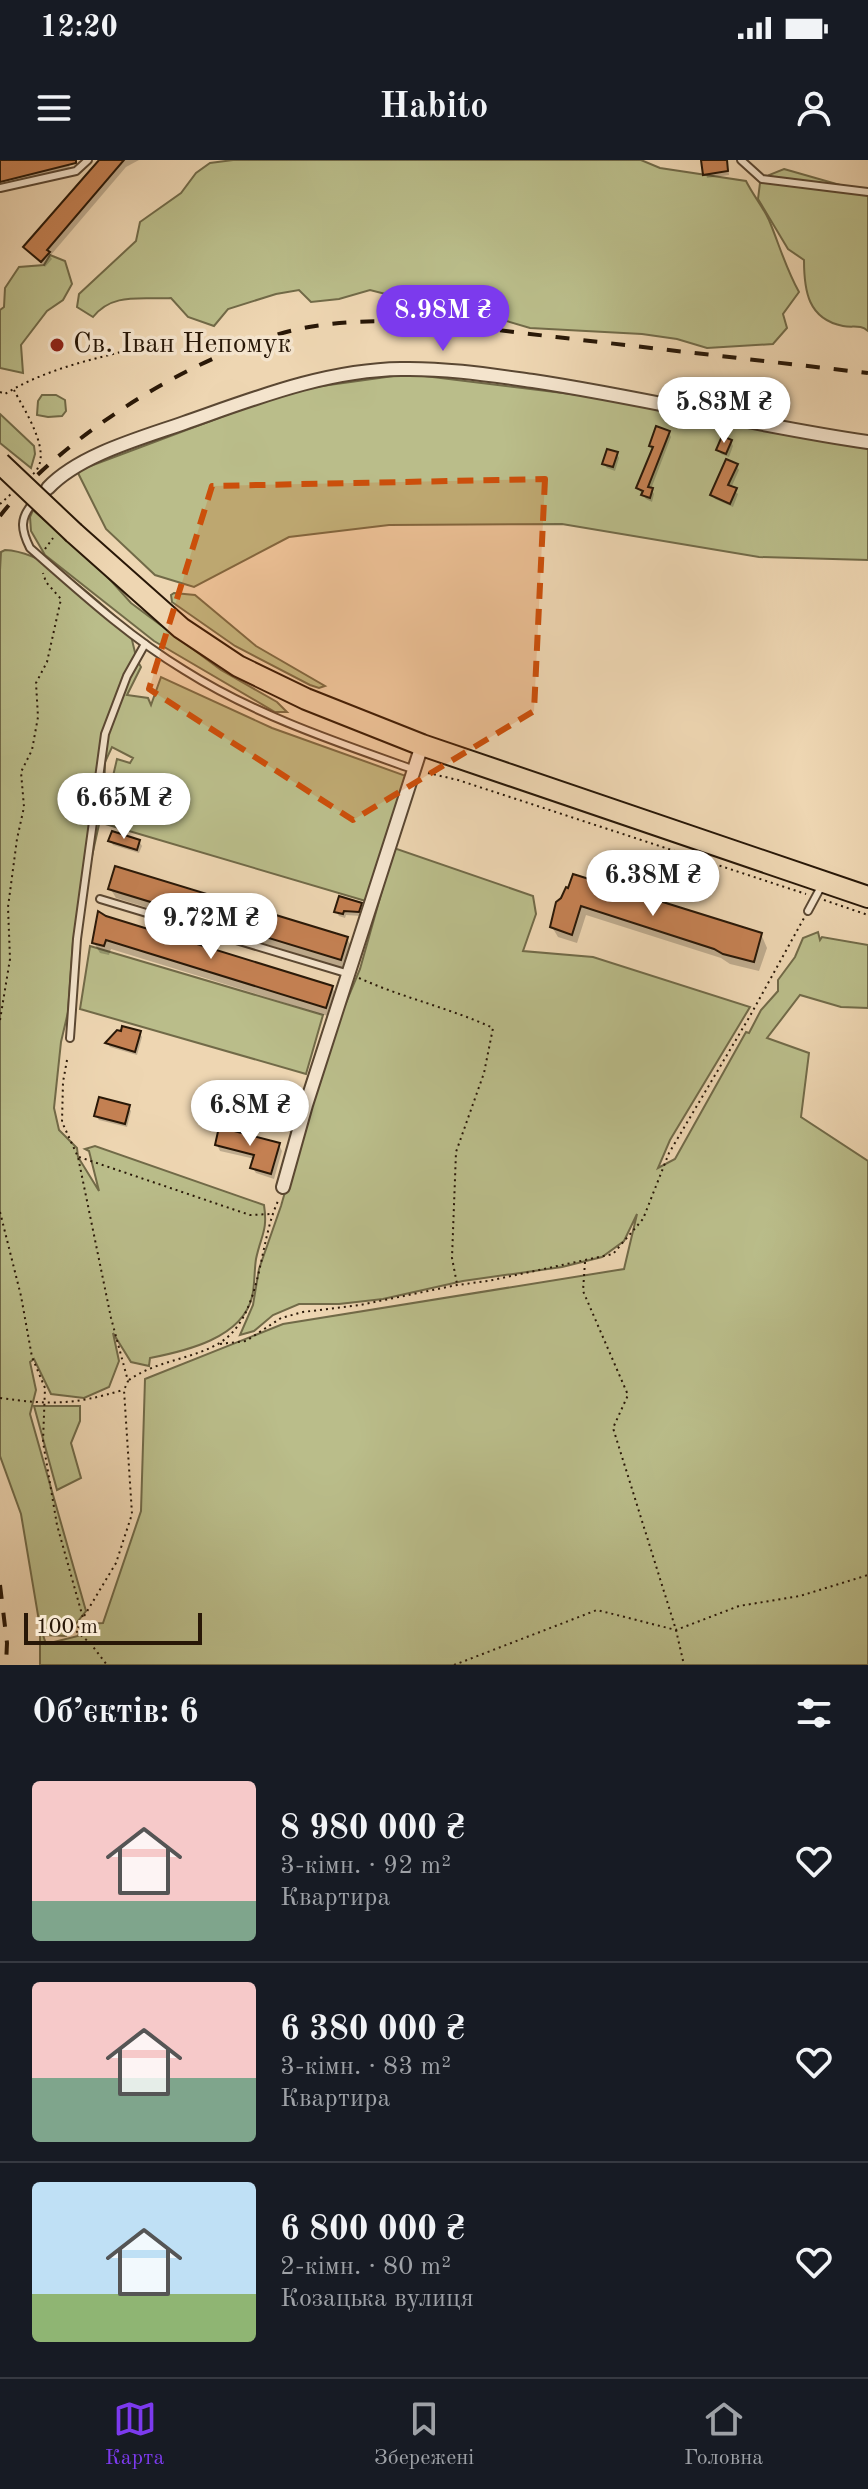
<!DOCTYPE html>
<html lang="uk">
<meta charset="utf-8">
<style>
:root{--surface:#171b24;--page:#20242c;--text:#f1f3f6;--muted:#9ea1a6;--line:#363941;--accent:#7c3aed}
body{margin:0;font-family:"Old Standard TT",serif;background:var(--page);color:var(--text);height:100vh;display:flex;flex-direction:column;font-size:30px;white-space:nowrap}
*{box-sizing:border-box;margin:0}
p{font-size:26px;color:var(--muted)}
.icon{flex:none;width:44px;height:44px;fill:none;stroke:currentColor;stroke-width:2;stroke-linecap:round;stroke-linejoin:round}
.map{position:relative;height:1505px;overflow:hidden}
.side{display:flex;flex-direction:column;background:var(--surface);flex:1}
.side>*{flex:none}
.scale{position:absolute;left:24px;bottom:20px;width:178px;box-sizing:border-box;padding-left:8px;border:4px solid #281707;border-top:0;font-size:22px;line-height:28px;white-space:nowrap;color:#281707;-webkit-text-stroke:6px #f4e4cd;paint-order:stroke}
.price{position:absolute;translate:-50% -68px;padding:0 18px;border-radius:28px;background:#fff;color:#222;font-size:26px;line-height:52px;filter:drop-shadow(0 2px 4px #0008)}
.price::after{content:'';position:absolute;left:50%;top:48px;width:24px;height:18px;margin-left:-12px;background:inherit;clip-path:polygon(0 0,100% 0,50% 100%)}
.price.active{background:var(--accent);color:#fff}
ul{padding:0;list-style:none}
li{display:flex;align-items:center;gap:24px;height:200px;padding:0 32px}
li+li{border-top:2px solid var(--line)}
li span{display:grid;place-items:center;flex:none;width:224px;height:160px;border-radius:8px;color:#555}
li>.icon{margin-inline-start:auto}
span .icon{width:96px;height:96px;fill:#fffc;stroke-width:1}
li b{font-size:34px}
h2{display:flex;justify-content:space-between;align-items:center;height:96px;padding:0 32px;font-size:34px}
.status{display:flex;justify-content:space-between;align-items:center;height:56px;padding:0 40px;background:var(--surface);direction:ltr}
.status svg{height:22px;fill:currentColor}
header{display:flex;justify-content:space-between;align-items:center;height:104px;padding:0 32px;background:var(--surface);font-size:36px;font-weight:600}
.tabs{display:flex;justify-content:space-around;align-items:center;height:112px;border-top:2px solid var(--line);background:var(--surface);font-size:22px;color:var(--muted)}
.tabs a{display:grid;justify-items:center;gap:4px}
.tabs .active{color:var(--accent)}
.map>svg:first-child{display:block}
</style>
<div class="status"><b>12:20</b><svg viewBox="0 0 49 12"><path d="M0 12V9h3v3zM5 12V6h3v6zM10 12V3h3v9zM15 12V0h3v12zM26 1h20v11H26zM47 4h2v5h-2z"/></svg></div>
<header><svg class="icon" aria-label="menu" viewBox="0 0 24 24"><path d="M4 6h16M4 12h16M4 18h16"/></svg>Habito<svg class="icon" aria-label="person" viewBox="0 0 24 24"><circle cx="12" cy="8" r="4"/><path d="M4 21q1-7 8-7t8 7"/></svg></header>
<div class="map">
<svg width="868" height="1505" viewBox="0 0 868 1505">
<rect width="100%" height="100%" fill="#eed6b2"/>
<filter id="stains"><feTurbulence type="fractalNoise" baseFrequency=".0025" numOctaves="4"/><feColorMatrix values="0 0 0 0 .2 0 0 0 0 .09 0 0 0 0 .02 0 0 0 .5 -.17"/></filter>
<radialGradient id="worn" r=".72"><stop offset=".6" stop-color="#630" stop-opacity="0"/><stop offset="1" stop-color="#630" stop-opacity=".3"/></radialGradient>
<g fill="#babd8a" stroke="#716a48" stroke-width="2">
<path d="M233 0H641L660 8 746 21C753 35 763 47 769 60 779 84 786 109 799 132L783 154 787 168 773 184 707 188 677 179 642 174 530 168 503 160 428 153 405 139 370 130 339 139 311 142 299 130 276 134 228 149 214 166 188 157 171 138C141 140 113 132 93 157L77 147 79 134 136 81 140 62 181 33 196 13 210 3Z"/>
<path d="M784 9 854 29H868V171C860 164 853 168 843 166 808 159 804 131 804 100L788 89 758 39 760 23 769 15Z"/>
<path d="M50 95 65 101 72 124 63 140 47 151 21 185 23 213 0 208V150L4 147 5 128 19 107 44 105Z"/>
<path d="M408 214 636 242 868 283V400L759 397 562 364 389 365 289 377 194 427 155 415 106 369 77 311 293 230Z"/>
<path d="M42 235H56L65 240 66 251 62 256 48 257 37 255 38 241Z"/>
<path d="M0 254 34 286 35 294 31 308 0 283Z"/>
<path d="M33 350 105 414 131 443 221 510 277 542 287 552H275L154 481 45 395 31 371 30 357Z"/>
<path d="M5 390C48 392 94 438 126 466 135 478 132 494 141 507L127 535 148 538 151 545 161 517 272 568 406 616 369 742 102 663 117 599 130 603 133 598 112 587 105 602 104 642 73 782 68 852 61 882 54 948 59 970 77 988 78 997 99 1031 89 991 85 989 95 986 264 1045C268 1071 261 1075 256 1099 254 1112 255 1125 252 1137 242 1178 186 1191 150 1198L149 1206 131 1202 113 1173 119 1201 109 1227 84 1238 51 1234 34 1199 30 1202 36 1230 30 1254 86 1451 66 1476 44 1475 42 1472 46 1484 78 1476 83 1464 103 1463 141 1351 145 1219 283 1164 624 1109 637 1054 624 1081 602 1097 562 1107 463 1121 383 1139 339 1144H299L273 1155 254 1171 240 1175 253 1145 259 1109 281 1046 324 896 360 809 394 688 533 736 536 754 523 791 593 797 750 847 670 980 658 1008 675 999 746 872 749 873 761 850 778 831V820L795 797 803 778 818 772 820 780 822 777 868 785V848L841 847 800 835 767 878 809 893 801 957 868 1001V1505H40V1467L21 1354 0 1296V410L1 392Z"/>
<path d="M174 433 195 435 256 486 325 526 319 528 310 525 235 486 172 442 171 435Z"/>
<path d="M90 786 323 855 306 914 80 849Z"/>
<path d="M34 1246H80V1261L71 1283 81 1318 57 1330Z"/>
</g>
<g fill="#0003">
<path d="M0 0H68L71 13 0 29Z"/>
<path d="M109 0H139L126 7 50 96 52 99 45 107 26 87Z"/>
<path d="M703 0H727L729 15 707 18Z"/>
<path d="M669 273 671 277 651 329 654 334 652 342 646 339 638 328 654 289 652 285Z"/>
<path d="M731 282 733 286 729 297 721 294 718 290Z"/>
<path d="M617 294 619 298 615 311 607 308 604 304Z"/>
<path d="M736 305 739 310 731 328 738 334 733 347 715 339 712 335Z"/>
<path d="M111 681H139L142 686 139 693 113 685Z"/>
<path d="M110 728 347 779 353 789 346 809 116 738Z"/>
<path d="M563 740 761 774 767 788 759 811 730 804 721 798 586 755 577 783 558 777 552 767Z"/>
<path d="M360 744 363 749 361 756 346 755 345 758 339 756 336 752Z"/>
<path d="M98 767 332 827 337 837 331 857 111 789 109 795 100 793 94 783Z"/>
<path d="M139 872 142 877 137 895 110 887 108 884Z"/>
<path d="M128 947 131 951 127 967 99 960 96 956Z"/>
<path d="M217 985H279L282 991 274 1019 256 1013 252 1007 255 999 220 991Z"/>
</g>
<g fill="#c58153" stroke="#281707" stroke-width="2">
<path d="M0 0H76V3L0 22Z"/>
<path d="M99 0H124L47 90 50 92 41 102 23 87Z"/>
<path d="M701 0H727L728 11 703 15Z"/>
<path d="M656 266 670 271 648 327 653 328 650 338 641 335 643 331 636 328 653 287 649 286Z"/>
<path d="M722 276 732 280 726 294 716 290Z"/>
<path d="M607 289 618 292 613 307 602 304Z"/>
<path d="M726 299 738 304 728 325 737 328 730 344 710 335Z"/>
<path d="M112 671 140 680 137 690 108 681Z"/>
<path d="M115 706 348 777 341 800 108 729Z"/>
<path d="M573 714 762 773 754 802 723 794 714 789 581 746 572 775 550 767 556 742 561 738 566 727 568 728Z"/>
<path d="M339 736 362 743 359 752 344 751 343 754 334 752Z"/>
<path d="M98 751 106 756 333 826 326 848 106 780 104 786 92 783Z"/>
<path d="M122 866 141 871 135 892 105 883 117 870 121 871Z"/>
<path d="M99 937 130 945 125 964 94 956Z"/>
<path d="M219 967 280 983 271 1014 250 1008 254 995 215 985Z"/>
</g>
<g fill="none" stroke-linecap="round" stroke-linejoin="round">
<defs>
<g id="lane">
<path d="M741 0 762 19 868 32"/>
<path d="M0 28 76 11 88 0"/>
<path d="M34 342C19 358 21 370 30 388 79 431 128 476 184 510 255 555 336 582 415 610"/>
<path d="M100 739 349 814"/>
<path d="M808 751 822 725"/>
<path d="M70 878 77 779 105 574 127 516 145 484"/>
</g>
<g id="street">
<path d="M48 328C79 295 141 278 184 263 253 239 325 210 401 209 445 208 490 215 533 221 646 238 756 266 868 282"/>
<path d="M283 1027 306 945 422 585"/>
</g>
<path id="primary" d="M74 373 181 468 238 506 306 539 422 585 868 737"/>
</defs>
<use href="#lane" stroke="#5a4732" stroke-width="10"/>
<use href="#street" stroke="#5a4732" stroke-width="16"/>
<use href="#primary" stroke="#281707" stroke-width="24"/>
<g stroke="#281707" stroke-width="2" stroke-dasharray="2 4" stroke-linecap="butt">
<path d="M14 230C24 250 55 295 33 314"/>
<path d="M0 232 5 234C52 205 109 196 161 182"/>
<path d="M0 344 11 334"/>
<path d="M45 389 53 378"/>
<path d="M428 613 458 620 806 734"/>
<path d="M824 740 868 755"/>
<path d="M359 818C403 838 450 848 493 868L484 913 456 992 452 1098 457 1124"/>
<path d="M0 860 10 799 8 747 17 679 24 647 21 612 32 590 38 557 36 523 47 502 61 439 46 422 43 413"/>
<path d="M67 900 63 922 62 962 78 997 111 1158 128 1221 124 1230 132 1354 116 1403 83 1458"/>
<path d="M79 997 250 1055 271 1054"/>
<path d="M0 1052 21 1136 32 1197 45 1228 43 1282 57 1365 83 1458 76 1471 91 1484 107 1505"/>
<path d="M585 1102 583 1131 628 1235 613 1268 676 1470 684 1505"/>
<path d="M220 1184 246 1181 281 1158 303 1152 360 1145 457 1125 488 1121 613 1094 643 1059 669 993 750 856 804 758"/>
<path d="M129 1220C157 1200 195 1199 221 1182 263 1155 258 1081 279 1039"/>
<path d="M0 1238C51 1245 73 1245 123 1230"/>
<path d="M454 1505 597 1450 676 1470 739 1446 800 1436 868 1415"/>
</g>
<use href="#lane" stroke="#f4e4cd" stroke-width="6"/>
<use href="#street" stroke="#f4e4cd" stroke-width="12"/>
<use href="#primary" stroke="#eed6b2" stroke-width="20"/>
<g stroke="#281707" stroke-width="4" stroke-dasharray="14 14" stroke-linecap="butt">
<path d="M0 356C63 274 208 185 309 167 391 153 475 168 556 177 660 189 764 201 868 213"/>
<path d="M0 1425 7 1483 6 1505"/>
</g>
<defs>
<path id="primary-bridge" d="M0 303 74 373"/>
</defs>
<use href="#primary-bridge" stroke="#281707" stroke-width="24" stroke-linecap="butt"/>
<use href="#primary-bridge" stroke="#eed6b2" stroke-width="20"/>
</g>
<path fill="#cb4f0b" fill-opacity="0.2" stroke="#cb4f0b" stroke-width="6" stroke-dasharray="16 10" stroke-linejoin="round" d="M545 319 534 551 353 660 149 529 212 326Z"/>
<circle fill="#8f2418" stroke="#f4e4cd" stroke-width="3" cx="57" cy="185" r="8"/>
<g text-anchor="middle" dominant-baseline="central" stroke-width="7" stroke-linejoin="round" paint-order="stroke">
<g font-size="28" fill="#281707" stroke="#f4e4cd" text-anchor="start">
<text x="73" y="185">Св. Іван Непомук</text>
</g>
</g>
<rect width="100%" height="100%" filter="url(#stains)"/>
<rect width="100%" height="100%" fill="url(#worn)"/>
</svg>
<div class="scale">100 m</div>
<b class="price active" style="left:443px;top:193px">8.98M ₴</b>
<b class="price" style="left:724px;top:285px">5.83M ₴</b>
<b class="price" style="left:124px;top:681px">6.65M ₴</b>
<b class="price" style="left:653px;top:758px">6.38M ₴</b>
<b class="price" style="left:211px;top:801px">9.72M ₴</b>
<b class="price" style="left:250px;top:988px">6.8M ₴</b>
</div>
<section class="side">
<h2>Об’єктів: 6<svg class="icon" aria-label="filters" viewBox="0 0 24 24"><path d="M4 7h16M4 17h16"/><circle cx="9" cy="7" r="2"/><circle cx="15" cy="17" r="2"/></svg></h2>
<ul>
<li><span style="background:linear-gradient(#f6c9c9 75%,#7fa58c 0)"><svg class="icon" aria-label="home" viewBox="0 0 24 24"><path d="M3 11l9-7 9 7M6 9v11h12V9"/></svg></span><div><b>8 980 000 ₴</b><p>3-кімн. · 92 m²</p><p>Квартира</p></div><svg class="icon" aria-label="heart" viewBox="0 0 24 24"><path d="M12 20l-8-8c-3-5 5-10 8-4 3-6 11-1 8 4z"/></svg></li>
<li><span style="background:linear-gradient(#f6c9c9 60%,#7fa58c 0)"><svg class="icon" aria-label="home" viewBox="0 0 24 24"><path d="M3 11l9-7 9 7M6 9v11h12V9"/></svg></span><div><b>6 380 000 ₴</b><p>3-кімн. · 83 m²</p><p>Квартира</p></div><svg class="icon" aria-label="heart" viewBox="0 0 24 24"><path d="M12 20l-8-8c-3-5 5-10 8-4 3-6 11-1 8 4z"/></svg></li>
<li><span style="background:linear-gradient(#bfe0f5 70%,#8fb573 0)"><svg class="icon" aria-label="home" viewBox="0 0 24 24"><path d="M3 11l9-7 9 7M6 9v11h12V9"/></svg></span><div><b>6 800 000 ₴</b><p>2-кімн. · 80 m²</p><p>Козацька вулиця</p></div><svg class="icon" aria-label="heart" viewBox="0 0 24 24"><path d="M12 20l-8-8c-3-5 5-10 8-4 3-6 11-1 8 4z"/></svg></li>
</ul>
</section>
<nav class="tabs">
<a class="active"><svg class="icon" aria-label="map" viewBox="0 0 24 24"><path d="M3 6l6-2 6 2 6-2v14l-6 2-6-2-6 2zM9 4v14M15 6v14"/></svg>Карта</a>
<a><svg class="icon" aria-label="saved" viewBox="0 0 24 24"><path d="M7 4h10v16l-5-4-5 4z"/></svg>Збережені</a>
<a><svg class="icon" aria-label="home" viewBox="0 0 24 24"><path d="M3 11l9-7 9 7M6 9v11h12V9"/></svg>Головна</a>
</nav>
